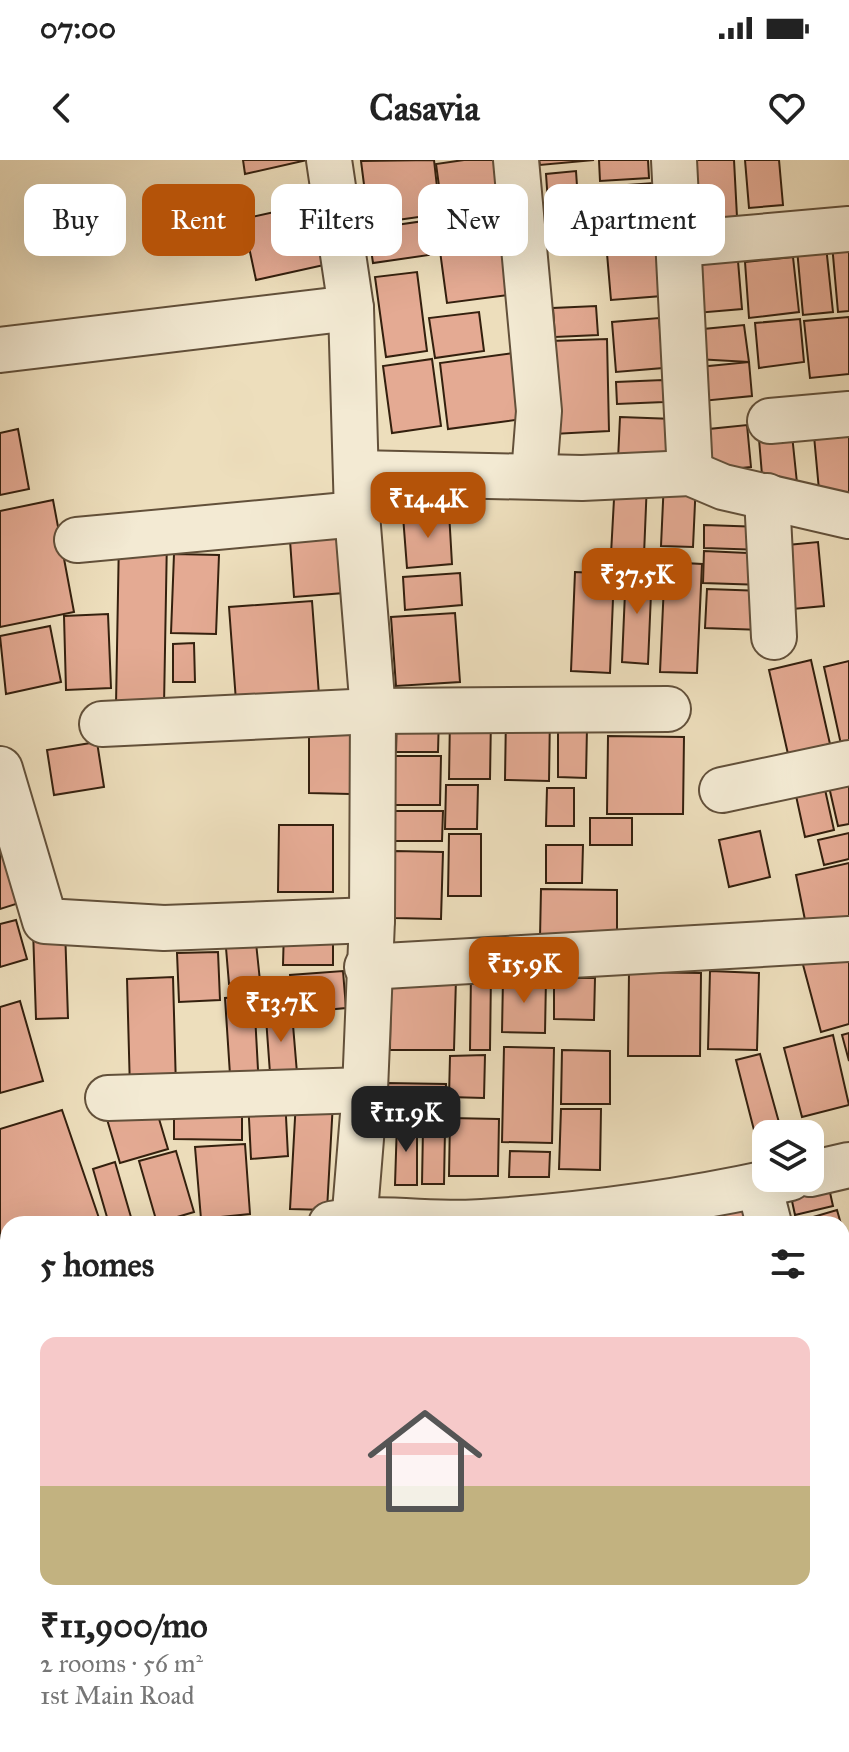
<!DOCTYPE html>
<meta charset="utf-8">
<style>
:root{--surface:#fff;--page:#f2f2f2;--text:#222;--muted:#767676;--line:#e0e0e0;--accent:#b45309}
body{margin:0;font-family:"IM FELL Great Primer",serif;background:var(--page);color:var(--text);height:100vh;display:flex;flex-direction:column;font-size:30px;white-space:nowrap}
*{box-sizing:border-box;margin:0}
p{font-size:26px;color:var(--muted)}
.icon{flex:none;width:44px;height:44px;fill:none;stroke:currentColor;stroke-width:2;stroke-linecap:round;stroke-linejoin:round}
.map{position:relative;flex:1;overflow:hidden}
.panel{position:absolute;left:0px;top:1056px;width:850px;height:536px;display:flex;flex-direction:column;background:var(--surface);border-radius:24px 24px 0 0;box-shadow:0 8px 32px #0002}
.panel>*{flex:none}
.banner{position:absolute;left:24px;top:24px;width:802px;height:72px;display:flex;gap:16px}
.controls{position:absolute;left:752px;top:960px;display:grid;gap:16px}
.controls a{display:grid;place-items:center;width:72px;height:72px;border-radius:16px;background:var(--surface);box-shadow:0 8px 32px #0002;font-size:40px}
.price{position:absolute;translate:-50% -68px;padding:0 18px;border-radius:16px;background:var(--accent);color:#fff;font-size:26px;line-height:52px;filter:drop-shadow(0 2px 4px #0008)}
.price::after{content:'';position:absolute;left:50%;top:48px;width:24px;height:18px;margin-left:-12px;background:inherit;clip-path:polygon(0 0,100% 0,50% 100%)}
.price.selected{background:#222;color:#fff}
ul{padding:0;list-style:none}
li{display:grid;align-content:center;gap:16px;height:424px;padding:0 40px}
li+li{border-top:2px solid var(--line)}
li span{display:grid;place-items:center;height:248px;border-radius:16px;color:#555}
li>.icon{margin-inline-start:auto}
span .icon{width:144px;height:144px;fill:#fffc;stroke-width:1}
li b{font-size:34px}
h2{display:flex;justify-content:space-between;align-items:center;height:96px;padding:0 40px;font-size:34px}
.tag{padding:0 28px;border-radius:16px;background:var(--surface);box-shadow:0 8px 32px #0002;font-size:28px;line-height:72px}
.tag.selected{background:var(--accent);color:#fff}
.status{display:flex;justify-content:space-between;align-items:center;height:56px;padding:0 40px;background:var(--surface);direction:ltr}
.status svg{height:22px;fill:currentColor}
header{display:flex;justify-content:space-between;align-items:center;height:104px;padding:0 40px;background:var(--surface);font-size:36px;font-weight:700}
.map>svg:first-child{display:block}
</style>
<div class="status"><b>07:00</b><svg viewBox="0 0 49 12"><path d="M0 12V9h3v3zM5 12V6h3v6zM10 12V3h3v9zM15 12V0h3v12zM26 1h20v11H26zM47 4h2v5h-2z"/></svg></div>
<header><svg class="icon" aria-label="back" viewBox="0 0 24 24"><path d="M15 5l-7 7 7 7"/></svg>Casavia<svg class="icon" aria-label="heart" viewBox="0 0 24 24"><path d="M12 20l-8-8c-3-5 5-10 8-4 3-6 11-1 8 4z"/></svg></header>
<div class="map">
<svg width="849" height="1592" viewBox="0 0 849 1592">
<rect width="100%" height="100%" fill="#eddebc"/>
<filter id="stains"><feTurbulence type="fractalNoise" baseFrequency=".0025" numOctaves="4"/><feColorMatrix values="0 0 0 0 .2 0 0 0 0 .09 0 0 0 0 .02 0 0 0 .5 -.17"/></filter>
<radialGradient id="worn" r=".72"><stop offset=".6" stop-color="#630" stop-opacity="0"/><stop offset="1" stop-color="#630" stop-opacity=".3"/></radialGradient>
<g fill="#e4aa93" stroke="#34200e" stroke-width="2">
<path d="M243 0H307L245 14Z"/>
<path d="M434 0 440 54 369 64 361 1Z"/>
<path d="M464 0H507L511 31 441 41 436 4Z"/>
<path d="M539 0H594L540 5Z"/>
<path d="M599 0H648L649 18 600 21Z"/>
<path d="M691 0H734L737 57 694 60Z"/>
<path d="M745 0H779L783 45 749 48Z"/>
<path d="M576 11 578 41 548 43 546 14Z"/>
<path d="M654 23 658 70 603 74 600 27Z"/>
<path d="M320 42 333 103 256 120 243 59Z"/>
<path d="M580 47 582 78 550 80 548 49Z"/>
<path d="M424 61 429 95 373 103 368 69Z"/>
<path d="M657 77 662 136 611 140 606 82Z"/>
<path d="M509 82 516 134 447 143 440 91Z"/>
<path d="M849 82V151L838 152 832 84Z"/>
<path d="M826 86 833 152 803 155 797 89Z"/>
<path d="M737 89 742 149 696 153 690 94Z"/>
<path d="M793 97 799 152 749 158 745 102Z"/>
<path d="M417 112 427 191 386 197 375 117Z"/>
<path d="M596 146 598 175 555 177 553 148Z"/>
<path d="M479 152 484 191 435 198 429 158Z"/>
<path d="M849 157V214L810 218 804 161Z"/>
<path d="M659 158 663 208 616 212 612 162Z"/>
<path d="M800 159 804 202 759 208 755 163Z"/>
<path d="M744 165 749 202 696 199 693 170Z"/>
<path d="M607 179 609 271 553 274 550 181Z"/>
<path d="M521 192 530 258 448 269 440 203Z"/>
<path d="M432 199 441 266 392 273 383 206Z"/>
<path d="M749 202 752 236 702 241 699 207Z"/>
<path d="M663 220 664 242 617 244 616 222Z"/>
<path d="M620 257 674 259 672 302 618 300Z"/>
<path d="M849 261V338L820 341 813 265Z"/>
<path d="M747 265 751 307 712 311 709 269Z"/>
<path d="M791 265 797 323 763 327 758 267Z"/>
<path d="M18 269 29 329 0 335V273Z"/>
<path d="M664 320 696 321 693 387 661 386Z"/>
<path d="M615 321 647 322 644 395 611 394Z"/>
<path d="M53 340 74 452 0 467V351Z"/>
<path d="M449 352 452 404 407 408 403 356Z"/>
<path d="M339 362 344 433 294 437 289 366Z"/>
<path d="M704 365 763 367V390L704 388Z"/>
<path d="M119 377H167L164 546 116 545Z"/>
<path d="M818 382 824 446 782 450 777 386Z"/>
<path d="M704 391 770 394 768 425 703 423Z"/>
<path d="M174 394 219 395 216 474 171 473Z"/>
<path d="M665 402 702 404 697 513 660 512Z"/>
<path d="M626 409 652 410 648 504 622 502Z"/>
<path d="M575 412 614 414 610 513 571 511Z"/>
<path d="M460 413 462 445 405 450 403 417Z"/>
<path d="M707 429 765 431 763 470 705 468Z"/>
<path d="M312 441 319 535 236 541 229 447Z"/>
<path d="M455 453 460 522 396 526 391 457Z"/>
<path d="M108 454 111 528 66 530 64 456Z"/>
<path d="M50 466 61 522 6 534 0 476Z"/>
<path d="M194 483 195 522H173V484Z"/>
<path d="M811 500 830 584 788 594 769 510Z"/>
<path d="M849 501V588L842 589 824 507Z"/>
<path d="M506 554H550L549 621 505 620Z"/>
<path d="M397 555H439L438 592H396Z"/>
<path d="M450 557H491L490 619H449Z"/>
<path d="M309 560 351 561 350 634 309 633Z"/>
<path d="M558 567H587L586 618 558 617Z"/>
<path d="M608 576 684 577 683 654H607Z"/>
<path d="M97 582 104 627 54 635 47 590Z"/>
<path d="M390 596H441L440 645H390Z"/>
<path d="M849 613V664L838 666 827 618Z"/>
<path d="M822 616 834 670 805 677 793 622Z"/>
<path d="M446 625H478L477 669H445Z"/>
<path d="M547 628H574V666H546Z"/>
<path d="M393 651H443L442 681H393Z"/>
<rect x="590" y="658" width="42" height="27"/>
<path d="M279 665H333V732H278Z"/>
<path d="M760 671 770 717 729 727 719 680Z"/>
<path d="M849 673V699L824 705 818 680Z"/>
<path d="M449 674H481V736H448Z"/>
<path d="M546 685H583L582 723H546Z"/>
<path d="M0 686 35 738 0 749Z"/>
<path d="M395 691 443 692 441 759 394 758Z"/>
<path d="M849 703V761L807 770 796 715Z"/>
<path d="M541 729 617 730V778H540Z"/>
<path d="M16 760 27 799 0 807V764Z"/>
<path d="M65 768 68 858 36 859 33 769Z"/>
<path d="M284 768H333V805H283Z"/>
<path d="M255 773 260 821 229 824 225 776Z"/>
<path d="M849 789V864L821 872 802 801Z"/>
<path d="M218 792 220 840 179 842 177 793Z"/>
<path d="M343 811 346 848 293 853 290 815Z"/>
<path d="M710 811 759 813 757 890 708 889Z"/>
<path d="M471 812 491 813 490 890H470Z"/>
<path d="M629 812 701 813 700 896H628Z"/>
<path d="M173 817 176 928 130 930 127 819Z"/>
<path d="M391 818H456L454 890H390Z"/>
<path d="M503 818H546L545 873 502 872Z"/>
<path d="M554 818H595L594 860 554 859Z"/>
<path d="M254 836 259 928 231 930 225 838Z"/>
<path d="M20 841 43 921 0 933V847Z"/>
<path d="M291 841 298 925 271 927 265 844Z"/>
<path d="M849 873V901L842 875Z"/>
<path d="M833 875 849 945 802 957 784 888Z"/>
<path d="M504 887 554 888 552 983 502 982Z"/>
<path d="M562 890 610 891V944H561Z"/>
<path d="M760 894 780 966 755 974 736 900Z"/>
<path d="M485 895 484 938 449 937 450 896Z"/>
<path d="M386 923 446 924 445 958 385 957Z"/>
<path d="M285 937 288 996 251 999 248 939Z"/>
<path d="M174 940 242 941V980L174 979Z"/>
<path d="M296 940 333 942 327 1050 290 1049Z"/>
<path d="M154 942 168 989 120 1003 106 956Z"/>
<path d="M561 949H601L600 1010 559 1009Z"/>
<path d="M62 950 101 1064H8V1097L0 1100V969Z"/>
<path d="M450 958 499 959 498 1016H449Z"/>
<path d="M397 962H417V1025H395Z"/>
<path d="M423 968 445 969 444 1024H422Z"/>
<path d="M245 984 250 1054 201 1059 195 987Z"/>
<path d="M176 991 194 1052 157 1063 139 1001Z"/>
<path d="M510 991 550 992 549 1017H509Z"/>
<path d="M115 1002 133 1064H109L93 1009Z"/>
<path d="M827 1019 833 1046 795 1055 789 1027Z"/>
<path d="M747 1046 754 1064H697Z"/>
<path d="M837 1050 841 1064H796V1062Z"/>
<path d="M849 1095V1136L842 1138V1097Z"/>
<path d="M8 1135V1203L0 1205V1137Z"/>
<path d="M849 1178V1215L842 1218V1180Z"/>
<path d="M849 1218V1248L842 1229V1221Z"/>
<path d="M842 1244 849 1259V1350L842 1352Z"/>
<path d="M849 1423V1506L842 1508V1425Z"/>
<path d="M8 1427V1514L0 1515V1428Z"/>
<path d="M8 1561V1584H27L32 1592H0V1566Z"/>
<path d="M57 1584H89L90 1592H58Z"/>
<path d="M98 1584H135L136 1592H99Z"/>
<path d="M144 1584H198V1592H145Z"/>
<path d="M492 1584H556L557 1592H493Z"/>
<path d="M783 1584H835L838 1592H786Z"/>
</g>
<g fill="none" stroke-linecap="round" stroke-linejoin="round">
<defs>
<g id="minor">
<path d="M329 0 351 148 357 354 373 551 372 760 365 930 354 1064"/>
<path d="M516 0 539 251 534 315"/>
<path d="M674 0 690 313"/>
<path d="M679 84 849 69"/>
<path d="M0 190 351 148"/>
<path d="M770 261 849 254"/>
<path d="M357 313 582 318 690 313 723 327 849 356"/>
<path d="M767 336 774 477"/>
<path d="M77 380 357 354"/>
<path d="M102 564 373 551 668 549"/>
<path d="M0 609 45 761 164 768 372 760"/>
<path d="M722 630 849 603"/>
<path d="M367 807 849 779"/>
<path d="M108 938 365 930"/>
<path d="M810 1014 849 1005"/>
<path d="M759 1025 769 1064"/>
<path d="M331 1064C381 1055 433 1066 483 1062 585 1055 691 1041 790 1018"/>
<path d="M0 1126 8 1125"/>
<path d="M842 1158 849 1156"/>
<path d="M0 1341 8 1340"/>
<path d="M842 1406 849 1404"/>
<path d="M842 1521 849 1519"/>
<path d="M0 1554 8 1550"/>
<path d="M224 1584 225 1592"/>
<path d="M408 1584 409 1592"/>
<path d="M626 1592 650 1584"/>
</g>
</defs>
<use href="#minor" stroke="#62503a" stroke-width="48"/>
<use href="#minor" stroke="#f3ead3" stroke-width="44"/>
</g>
<rect width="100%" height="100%" filter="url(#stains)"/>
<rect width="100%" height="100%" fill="url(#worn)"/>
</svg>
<div class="controls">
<a><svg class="icon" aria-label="layers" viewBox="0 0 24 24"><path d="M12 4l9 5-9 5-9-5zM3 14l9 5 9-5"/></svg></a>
</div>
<b class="price" style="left:428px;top:380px">₹14.4K</b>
<b class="price" style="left:637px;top:456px">₹37.5K</b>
<b class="price" style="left:524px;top:845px">₹15.9K</b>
<b class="price" style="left:281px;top:884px">₹13.7K</b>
<b class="price selected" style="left:406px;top:994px">₹11.9K</b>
<div class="banner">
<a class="tag">Buy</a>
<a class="tag selected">Rent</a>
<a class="tag">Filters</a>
<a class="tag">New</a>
<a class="tag">Apartment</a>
</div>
<section class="panel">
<h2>5 homes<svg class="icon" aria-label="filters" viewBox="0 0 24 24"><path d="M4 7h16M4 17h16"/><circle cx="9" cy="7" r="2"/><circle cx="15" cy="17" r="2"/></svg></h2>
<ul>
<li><span style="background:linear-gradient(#f6c9c9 60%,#c2b280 0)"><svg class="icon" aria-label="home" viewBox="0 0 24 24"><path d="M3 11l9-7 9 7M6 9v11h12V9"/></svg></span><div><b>₹11,900/mo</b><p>2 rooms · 56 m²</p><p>1st Main Road</p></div></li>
</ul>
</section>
</div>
